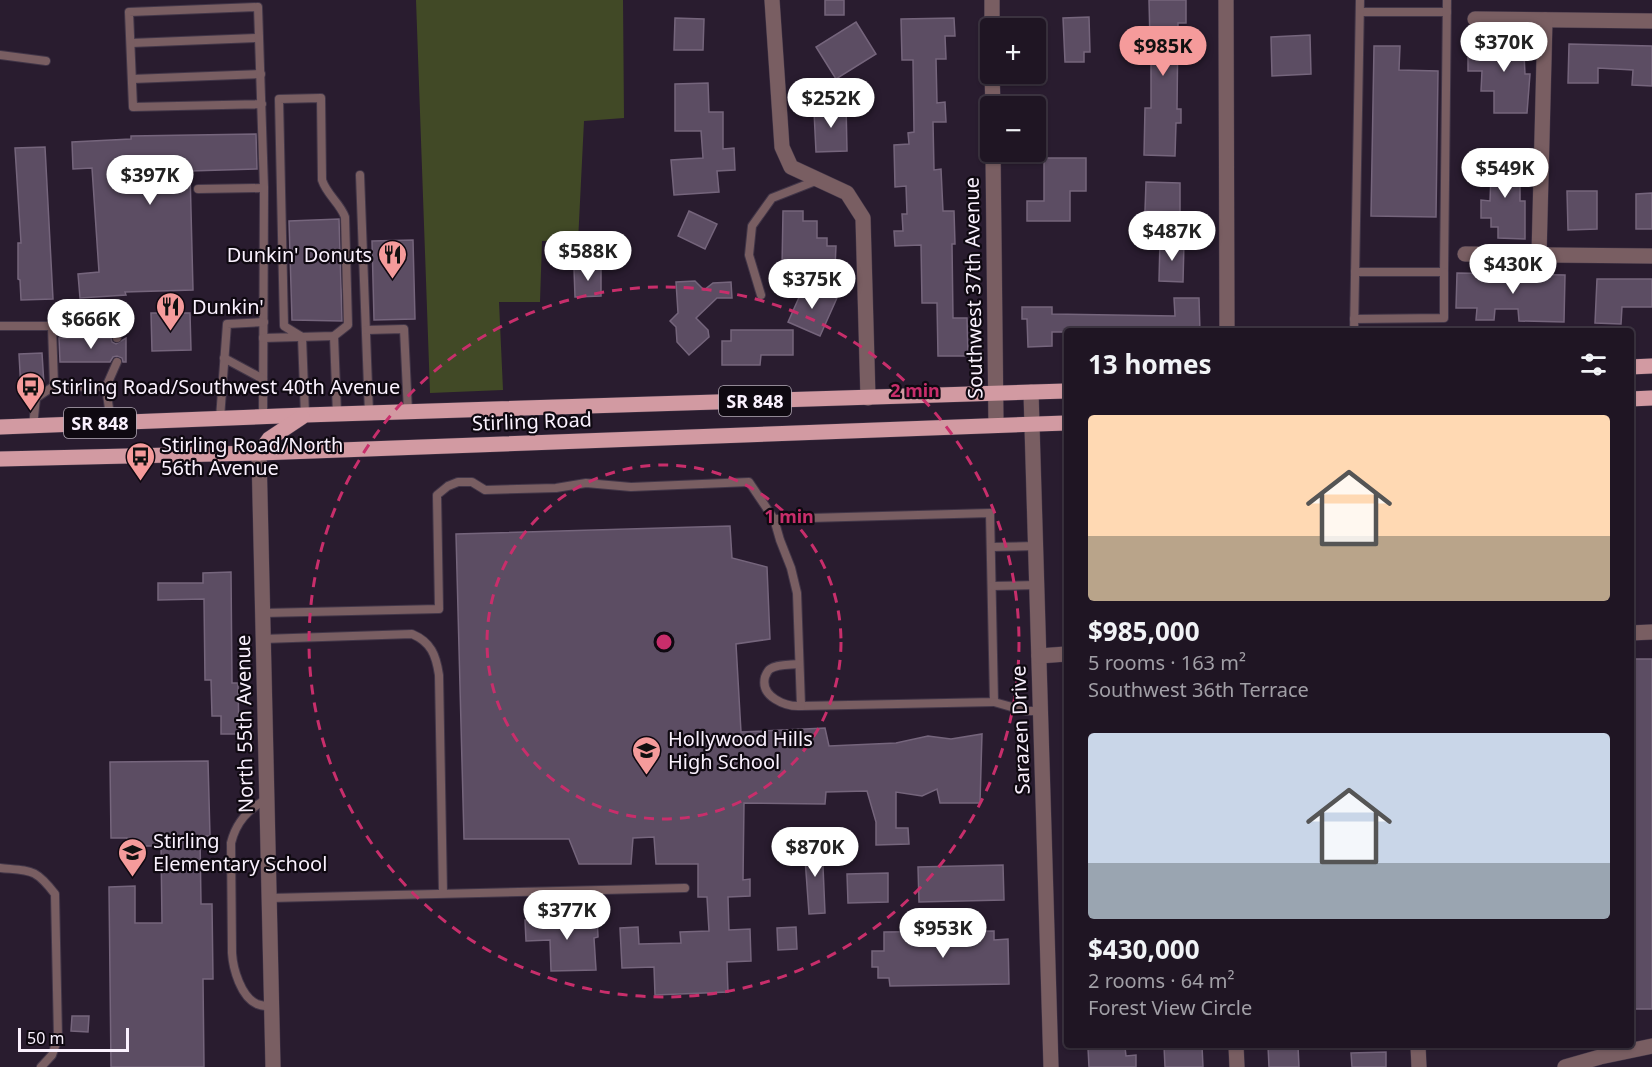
<!DOCTYPE html>
<meta charset="utf-8">
<style>
:root{--surface:#1f1523;--page:#2c2230;--text:#f1f3f6;--muted:#a19fa6;--line:#3c3441;--accent:#f59b9b}
body{margin:0;font-family:"Noto Sans",sans-serif;background:var(--page);color:var(--text);height:100vh;display:flex;flex-direction:column;font-size:22px;white-space:nowrap}
*{box-sizing:border-box;margin:0}
p{font-size:20px;color:var(--muted)}
.icon{flex:none;width:33px;height:33px;fill:none;stroke:currentColor;stroke-width:2;stroke-linecap:round;stroke-linejoin:round}
.map{position:relative;flex:1;overflow:hidden}
.panel{position:absolute;left:1064px;top:328px;width:570px;height:720px;display:flex;flex-direction:column;background:var(--surface);border-radius:6px;box-shadow:0 2px 4px #0004,0 0 0 2px var(--line)}
.panel>*{flex:none}
.tools{position:absolute;left:980px;top:18px;display:grid;gap:12px}
.tools a{display:grid;place-items:center;width:66px;height:66px;border-radius:6px;background:var(--surface);box-shadow:0 2px 4px #0004,0 0 0 2px var(--line);font-size:30px}
.scale{position:absolute;left:18px;bottom:15px;width:111px;box-sizing:border-box;padding-left:6px;border:3px solid #faf1fe;border-top:0;font-size:16px;line-height:21px;white-space:nowrap;color:#faf1fe;-webkit-text-stroke:4px #0f0911;paint-order:stroke}
.price{position:absolute;translate:-50% -51px;padding:0 14px;border-radius:21px;background:#fff;color:#222;font-size:20px;line-height:39px;filter:drop-shadow(0 2px 3px #0008)}
.price::after{content:'';position:absolute;left:50%;top:36px;width:18px;height:14px;margin-left:-9px;background:inherit;clip-path:polygon(0 0,100% 0,50% 100%)}
.price.current{background:var(--accent);color:#111}
ul{padding:0;list-style:none}
li{display:grid;align-content:center;gap:12px;height:318px;padding:0 24px}
li span{display:grid;place-items:center;height:186px;border-radius:6px;color:#555}
li>.icon{margin-inline-start:auto}
span .icon{width:108px;height:108px;fill:#fffc;stroke-width:1}
li b{font-size:26px}
h2{display:flex;justify-content:space-between;align-items:center;height:72px;padding:0 24px;font-size:26px}
.map>svg:first-child{display:block}
</style>
<div class="map">
<svg width="1652" height="1067" viewBox="0 0 1652 1067">
<rect width="100%" height="100%" fill="#291c2f"/>
<path fill="#414926" d="M416 0H623L624 118 584 121 578 242 542 241 540 302H499L503 390 430 393Z"/>
<g fill="#5c4d63" stroke="#75657c" stroke-width="1.5">
<rect x="825" y="0" width="19" height="15"/>
<path d="M1149 0H1186V23H1178L1177 109H1181V123H1176L1175 156 1144 155 1145 108H1151V61H1145V41H1150Z"/>
<path d="M1089 17 1090 52H1084V62H1065L1063 18Z"/>
<path d="M675 18 704 19 703 50H674Z"/>
<path d="M954 18 955 36H945L946 59H936L937 103 945 102 946 122H933L934 170 941 169 943 211H954L955 244H952L953 318H967L968 356H938L937 303H922L921 245 895 246 894 231H903L902 214H907L906 186 895 187 894 145 909 144 908 133 914 132 913 60H902L901 19Z"/>
<path d="M856 22 876 54 836 79 816 47Z"/>
<path d="M1490 33H1523L1525 74H1530L1527 113H1494V91H1481L1482 71H1468V54H1490Z"/>
<path d="M1310 35 1311 74 1272 76 1271 37Z"/>
<path d="M1569 44 1652 46V86L1632 85 1633 70 1598 68V83H1568Z"/>
<path d="M1374 46H1400L1399 70 1438 71 1436 217 1371 216Z"/>
<path d="M708 83 709 112H723V149L734 148 735 170 717 171 719 192 674 195 671 160 703 158 701 131H675V84Z"/>
<path d="M846 103 847 151 816 152 814 111H831L830 104Z"/>
<path d="M256 134 257 169 190 171 193 290 125 292 126 295 80 298 78 274 99 272 92 168 73 169 72 142 131 139V136Z"/>
<path d="M45 147 53 299 21 300 20 280 18 279V243H21L15 148Z"/>
<path d="M1044 158H1086V191H1070V221H1027V201H1044Z"/>
<path d="M1480 160 1520 161V201H1525V239L1498 238V227H1491V218H1481V200L1490 201 1491 174H1480Z"/>
<path d="M1146 182 1180 183V212L1145 211Z"/>
<path d="M1567 191H1597V229L1568 230Z"/>
<path d="M1652 193V229H1636V194Z"/>
<path d="M689 211 717 224 705 249 678 236Z"/>
<path d="M783 211H803V221H817V238H827V246H836L835 268 782 267Z"/>
<path d="M339 219 342 321 292 320 289 221Z"/>
<path d="M413 240 415 319 374 320 372 241Z"/>
<path d="M1160 241 1184 242 1183 282 1159 281Z"/>
<path d="M601 268V296L575 297 574 269Z"/>
<path d="M1457 273 1565 275 1564 322 1519 321 1518 309H1495L1494 320H1476L1477 308H1456Z"/>
<path d="M1597 279H1652V307H1622L1621 324 1595 323Z"/>
<path d="M695 281 704 290 713 283 731 282 732 298H717L696 318 708 330 709 337 689 355 677 342 676 327 670 321 678 313 676 282Z"/>
<path d="M805 284 837 298 820 336 788 322Z"/>
<path d="M1174 298H1199L1200 332H1052V346L1028 347 1027 319H1022V307H1052V314L1175 316Z"/>
<path d="M151 313H190L191 350 152 351Z"/>
<path d="M731 330H793V355H761L760 365H722V341H731Z"/>
<path d="M59 338H111L112 342 116 344 126 338V362H123L122 358 117 356 113 357 110 362H60Z"/>
<path d="M42 353 44 385 37 390H21L19 354Z"/>
<path d="M730 526 732 558 767 567 770 639 736 644 741 732 825 728 829 746 896 743 928 736 951 739 982 734 980 803H940L937 789 922 796 896 792V828H908L909 844 876 845V822L867 791 826 792 825 804 744 803 743 880 750 879V896L728 897 729 930 750 929 751 961 727 962 728 992 655 995 654 967 622 968 620 928 638 927 639 944 681 943 680 932 709 931 707 897H698V864H656L654 837 633 838 631 864H579L569 839H464L456 534Z"/>
<path d="M231 572 232 683H238L239 734H221V716H212L211 680H205L204 599 158 600V583H203V573Z"/>
<path d="M1630 659H1652V1009H1632L1630 942H1635V908H1630Z"/>
<path d="M208 761 210 836H200L201 904H212L213 979H203L204 1067H111L109 887 135 886V923H162L161 846H127V838H111L110 762Z"/>
<path d="M822 843 825 913 809 914 804 844Z"/>
<path d="M1003 865 1004 900 919 902 918 867Z"/>
<path d="M888 873V902L848 903 847 874Z"/>
<path d="M597 916 598 937 594 938 596 970 551 971 550 940 526 941 525 920Z"/>
<path d="M796 927 797 949 778 950 777 928Z"/>
<path d="M994 931V940L1008 939 1009 984 890 986 889 978H878V967H872V951H884V932Z"/>
<path d="M72 1016H89L88 1032 71 1031Z"/>
<path d="M1164 1046H1202L1203 1067H1165Z"/>
<path d="M1268 1046H1298L1299 1067H1269Z"/>
<path d="M1125 1047 1126 1056 1136 1055V1067H1089L1088 1048Z"/>
<path d="M1386 1052V1067H1352L1351 1053Z"/>
</g>
<g fill="none" stroke-linecap="round" stroke-linejoin="round">
<defs>
<g id="lane">
<path d="M1360 12H1447"/>
<path d="M131 43 259 38"/>
<path d="M0 55 46 61"/>
<path d="M132 79 261 74"/>
<path d="M262 104 133 107 129 12 258 7 264 188 263 417"/>
<path d="M360 175 369 413"/>
<path d="M198 189 264 188"/>
<path d="M1444 272 1447 0"/>
<path d="M761 295 749 255 752 226 772 198 818 180"/>
<path d="M1354 319 1444 318V272H1355"/>
<path d="M0 326H52L54 386 106 387 111 423"/>
<path d="M52 326C72 311 84 313 108 315L117 328V338"/>
<path d="M366 330 404 329 408 412"/>
<path d="M1354 332 1360 0"/>
<path d="M334 336 337 414"/>
<path d="M302 337 305 415"/>
<path d="M263 338 334 336 348 325 345 217C340 203 327 195 322 180L321 98 279 99 284 326 302 337"/>
<path d="M224 358 263 379"/>
<path d="M106 387 117 362"/>
<path d="M220 418 227 324 264 322"/>
<path d="M33 426 36 398 54 386"/>
<path d="M990 513 994 702 801 706 797 593 791 568 780 540 774 519Z"/>
<path d="M991 547 1036 546"/>
<path d="M992 586 1037 585"/>
<path d="M263 613 439 609 437 495 448 486 458 482H472L485 490 556 488 586 483 631 487 749 482 774 519"/>
<path d="M263 639 412 634C431 642 436 655 439 675L443 893"/>
<path d="M799 664C790 665 777 664 770 669 767 671 766 675 765 677 760 697 786 707 801 706"/>
<path d="M994 702 1026 711H1041"/>
<path d="M267 799C248 809 236 822 231 843L232 953C233 969 241 997 257 1004 262 1006 267 1006 272 1007"/>
<path d="M0 868C31 871 35 868 55 894L58 1038 52 1055 41 1067"/>
<path d="M270 898 685 888"/>
</g>
<g id="street">
<path d="M772 0 782 147 791 167 847 193 863 218 868 398"/>
<path d="M992 0V28"/>
<path d="M1226 0 1227 332"/>
<path d="M1475 19 1652 21"/>
<path d="M992 74 993 106"/>
<path d="M993 152 996 425"/>
<path d="M1465 254 1652 256"/>
<path d="M1539 255 1545 20"/>
<path d="M1031 392 1051 1067"/>
<path d="M259 453 273 1067"/>
<path d="M1630 633 1652 632"/>
<path d="M1039 656 1066 654"/>
<path d="M1236 1046 1237 1067"/>
<path d="M1418 1046 1419 1067"/>
<path d="M1565 1067 1600 1057 1652 1046"/>
</g>
<g id="primary">
<path d="M1630 367 1652 366"/>
<path d="M1630 399 1652 398"/>
<path d="M0 427 305 415 1066 391"/>
<path d="M259 453 269 439 302 417"/>
<path d="M0 459 259 453 1066 423"/>
</g>
</defs>
<use href="#lane" stroke="#423648" stroke-width="10"/>
<use href="#street" stroke="#423648" stroke-width="16"/>
<use href="#primary" stroke="#423648" stroke-width="16"/>
<use href="#lane" stroke="#795e62" stroke-width="8"/>
<use href="#street" stroke="#795e62" stroke-width="15"/>
<use href="#primary" stroke="#d29aa2" stroke-width="15"/>
</g>
<g fill="none" stroke="#c82e6b" stroke-width="3" stroke-dasharray="10 8">
<circle cx="664" cy="642" r="177"/>
<circle cx="664" cy="642" r="355"/>
</g>
<defs>
<symbol id="restaurant-pin" viewBox="-11 -11 22 30"><path d="M0 17L-7.5 6A9.5 9.5 0 1 1 7.5 6Z" fill="#f59b9b" stroke="#0f0911"/><path d="M-5-6h1v4h1v-4h1v4h1v-4h1v5L-1.5 .5V6h-2V.5L-5-1ZM5-6V6H3V1.5H1.5Q1.5-4 5-6Z" fill="#111"/></symbol>
<symbol id="bus-pin" viewBox="-11 -11 22 30"><path d="M0 17L-7.5 6A9.5 9.5 0 1 1 7.5 6Z" fill="#f59b9b" stroke="#0f0911"/><path d="M-5-6H5V4H4V6H2V4H-2V6H-4V4H-5ZM-3.5-4V0h7V-4ZM-3.5 1.2v1.5H-2V1.2ZM2 1.2v1.5H3.5V1.2Z" fill="#111"/></symbol>
<symbol id="school-pin" viewBox="-11 -11 22 30"><path d="M0 17L-7.5 6A9.5 9.5 0 1 1 7.5 6Z" fill="#f59b9b" stroke="#0f0911"/><path d="M0-5L7-2L0 1L-7-2ZM-4 1L0 2.5L4 1V4Q0 6-4 4Z" fill="#111"/></symbol>
</defs>
<g fill-rule="evenodd">
<use href="#restaurant-pin" x="376" y="238" width="33" height="45"/>
<use href="#restaurant-pin" x="154" y="290" width="33" height="45"/>
<use href="#bus-pin" x="14" y="370" width="33" height="45"/>
<use href="#bus-pin" x="124" y="440" width="33" height="45"/>
<use href="#school-pin" x="630" y="734" width="33" height="45"/>
<use href="#school-pin" x="116" y="836" width="33" height="45"/>
</g>
<g text-anchor="middle" dominant-baseline="central" stroke-width="4.5" stroke-linejoin="round" paint-order="stroke">
<g fill="#0f0911" stroke="#b4abb7" stroke-width="1.5">
<rect x="719" y="386" width="72" height="30" rx="4.5"/>
<rect x="64" y="408" width="72" height="30" rx="4.5"/>
</g>
<g font-size="18" font-weight="bold" fill="#faf1fe">
<text x="755" y="401">SR 848</text>
<text x="100" y="423">SR 848</text>
</g>
<g font-size="20" fill="#faf1fe" stroke="#0f0911" text-anchor="start">
<text x="372" y="254" text-anchor="end">Dunkin' Donuts</text>
<text x="192" y="306">Dunkin'</text>
<text x="51" y="386">Stirling Road/Southwest 40th Avenue</text>
<text x="161" y="444">Stirling Road/North<tspan x="161" dy="23">56th Avenue</tspan></text>
<text x="668" y="738">Hollywood Hills<tspan x="668" dy="23">High School</tspan></text>
<text x="153" y="840">Stirling<tspan x="153" dy="23">Elementary School</tspan></text>
</g>
<g font-size="20" fill="#faf1fe" stroke="#0f0911">
<text transform="translate(973 288) rotate(-91)">Southwest 37th Avenue</text>
<text transform="translate(532 421) rotate(-2)">Stirling Road</text>
<text transform="translate(244 724) rotate(-91)">North 55th Avenue</text>
<text transform="translate(1020 730) rotate(-92)">Sarazen Drive</text>
</g>
</g>
<circle cx="664" cy="642" r="9" fill="#c82e6b" stroke="#0f0911" stroke-width="3"/>
<g font-size="18" text-anchor="middle" font-weight="bold" fill="#c82e6b" stroke="#0f0911" stroke-width="4.5" stroke-linejoin="round" paint-order="stroke">
<text x="915" y="397">2 min</text>
<text x="789" y="523">1 min</text>
</g>
</svg>
<div class="tools">
<a>+</a>
<a>−</a>
</div>
<div class="scale">50 m</div>
<b class="price" style="left:1504px;top:73px">$370K</b>
<b class="price current" style="left:1163px;top:77px">$985K</b>
<b class="price" style="left:831px;top:129px">$252K</b>
<b class="price" style="left:1505px;top:199px">$549K</b>
<b class="price" style="left:150px;top:206px">$397K</b>
<b class="price" style="left:1172px;top:262px">$487K</b>
<b class="price" style="left:588px;top:282px">$588K</b>
<b class="price" style="left:1513px;top:295px">$430K</b>
<b class="price" style="left:812px;top:310px">$375K</b>
<b class="price" style="left:91px;top:350px">$666K</b>
<b class="price" style="left:815px;top:878px">$870K</b>
<b class="price" style="left:567px;top:941px">$377K</b>
<b class="price" style="left:943px;top:959px">$953K</b>
<section class="panel">
<h2>13 homes<svg class="icon" aria-label="filters" viewBox="0 0 24 24"><path d="M4 7h16M4 17h16"/><circle cx="9" cy="7" r="2"/><circle cx="15" cy="17" r="2"/></svg></h2>
<ul>
<li><span style="background:linear-gradient(#ffd9b3 65%,#b9a48a 0)"><svg class="icon" aria-label="home" viewBox="0 0 24 24"><path d="M3 11l9-7 9 7M6 9v11h12V9"/></svg></span><div><b>$985,000</b><p>5 rooms · 163 m²</p><p>Southwest 36th Terrace</p></div></li>
<li><span style="background:linear-gradient(#c9d6e8 70%,#9aa5b1 0)"><svg class="icon" aria-label="home" viewBox="0 0 24 24"><path d="M3 11l9-7 9 7M6 9v11h12V9"/></svg></span><div><b>$430,000</b><p>2 rooms · 64 m²</p><p>Forest View Circle</p></div></li>
</ul>
</section>
</div>
